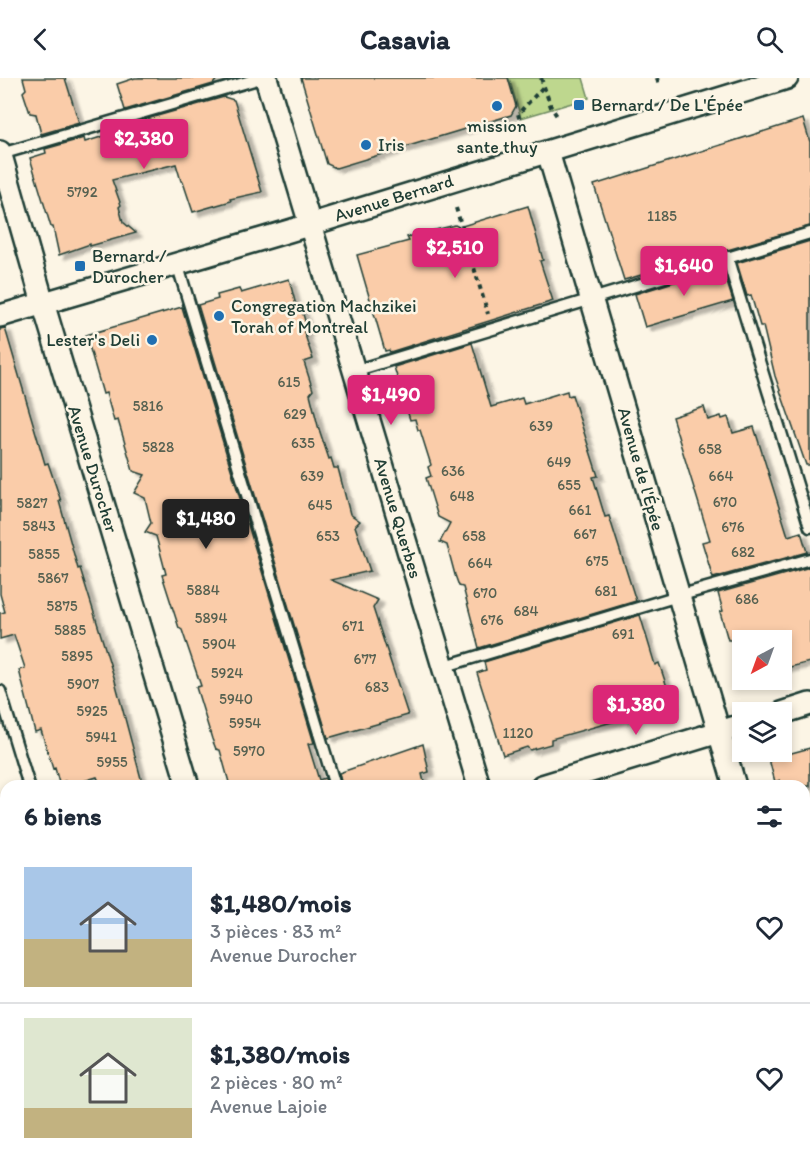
<!DOCTYPE html>
<html lang="fr">
<meta charset="utf-8">
<style>
:root{--surface:#fff;--page:#f2f2f3;--text:#1f2937;--muted:#747a83;--line:#e0e1e3;--accent:#db2777}
body{margin:0;font-family:Itim,sans-serif;background:var(--page);color:var(--text);height:100vh;display:flex;flex-direction:column;font-size:22px;white-space:nowrap}
*{box-sizing:border-box;margin:0}
p{font-size:20px;color:var(--muted)}
.icon{flex:none;width:33px;height:33px;fill:none;stroke:currentColor;stroke-width:2;stroke-linecap:round;stroke-linejoin:round}
.map{position:relative;flex:1;overflow:hidden}
.drawer{position:absolute;left:0px;top:702px;width:810px;height:384px;display:flex;flex-direction:column;background:var(--surface);border-radius:18px 18px 0 0;box-shadow:0 3px 9px #0003}
.drawer>*{flex:none}
.needle{width:39px;rotate:221deg}
.fabs{position:absolute;left:732px;top:552px;display:grid;gap:12px}
.fabs a{display:grid;place-items:center;width:60px;height:60px;border-radius:0px;background:var(--surface);box-shadow:0 3px 9px #0003;font-size:30px}
.price{position:absolute;translate:-50% -51px;padding:0 14px;border-radius:6px;background:var(--accent);color:#fff;font-size:20px;line-height:39px;filter:drop-shadow(0 2px 3px #0008)}
.price::after{content:'';position:absolute;left:50%;top:36px;width:18px;height:14px;margin-left:-9px;background:inherit;clip-path:polygon(0 0,100% 0,50% 100%)}
.price.active{background:#222;color:#fff}
ul{padding:0;list-style:none}
li{display:flex;align-items:center;gap:18px;height:150px;padding:0 24px}
li+li{border-top:2px solid var(--line)}
li span{display:grid;place-items:center;flex:none;width:168px;height:120px;border-radius:0px;color:#555}
li>.icon{margin-inline-start:auto}
span .icon{width:72px;height:72px;fill:#fffc;stroke-width:1}
li b{font-size:26px}
h2{display:flex;justify-content:space-between;align-items:center;height:72px;padding:0 24px;font-size:26px}
header{display:flex;justify-content:space-between;align-items:center;height:78px;padding:0 24px;background:var(--surface);font-size:27px;font-weight:700}
.map>svg:first-child{display:block}
</style>
<header><svg class="icon" aria-label="back" viewBox="0 0 24 24"><path d="M15 5l-7 7 7 7"/></svg>Casavia<svg class="icon" aria-label="search" viewBox="0 0 24 24"><circle cx="10" cy="10" r="6"/><path d="M15 15l6 6"/></svg></header>
<div class="map">
<svg width="810" height="1086" viewBox="0 0 810 1086">
<defs>
<filter id="shadow"><feDropShadow dx="6" dy="4" stdDeviation="1.5" flood-color="#0004"/></filter>
</defs>
<rect width="100%" height="100%" fill="#fcf5e5"/>
<filter id="ink" filterUnits="userSpaceOnUse"><feTurbulence type="fractalNoise" baseFrequency=".0167" numOctaves="2"/><feDisplacementMap in="SourceGraphic" scale="12" xChannelSelector="R" yChannelSelector="G"/><feConvolveMatrix kernelMatrix="1 2 1 2 8 2 1 2 1" color-interpolation-filters="sRGB"/></filter>
<g filter="url(#ink)">
<path fill="#bed78e" stroke="#6e8a61" stroke-width="1.5" d="M509 0H583L589 20 521 40Z"/>
<g fill="#facca9" stroke="#1f3d34" stroke-width="1.5" filter="url(#shadow)">
<path d="M23 0H65L79 45 41 56 36 36 30 35 23 14 26 11Z"/>
<path d="M135 0H218L213 6 125 32 117 6Z"/>
<path d="M301 0H508L516 28 511 37 336 90 327 86Z"/>
<path d="M224 19 234 22 262 114 230 121 231 123 193 134 183 104 181 103 176 86 112 102 121 127 119 129 123 144 136 155 90 168V166L59 177 53 149H51L30 80 46 75 45 71 84 60 85 64 130 50 129 46Z"/>
<path d="M803 41 810 64V148L624 202 594 107Z"/>
<path d="M528 128 543 182 540 183 553 223 390 274 389 272 385 273 357 177 409 163 407 159 455 147 459 149Z"/>
<path d="M810 163V387H806L775 298 763 248H760L751 217 747 218 737 185Z"/>
<path d="M722 189 733 223 645 249 635 216Z"/>
<path d="M289 201 297 231 301 229 308 253 304 254 313 281 304 284 313 312 310 316 318 348 329 381 331 380 334 390H338L350 436 360 443 355 448 370 493 331 502 378 522 373 530 408 637 328 660 198 227 218 221 217 217 239 211 241 215Z"/>
<path d="M182 229 314 665 308 666 319 702 325 700 327 708H230L220 672 216 671 212 661 196 609 201 608 182 552 179 550 162 497 166 496 156 458 145 454 151 445 145 420 134 415 145 397 133 393 118 342 114 343 106 315 103 316 86 257Z"/>
<path d="M5 250 45 386 48 385 61 423H59L78 491 80 490 114 599 143 708H101L97 699 67 708 65 703 59 705 55 690 53 691 41 652 35 654 19 592 25 590 14 557 0 561V535L5 534 0 516V251Z"/>
<path d="M472 265 491 329 522 320 524 326 567 313 568 318 572 317 598 398 593 399 605 439 609 438 636 523 479 570 463 509 459 508 455 497 447 467 440 464 450 445 438 439 426 400 431 398 428 389 431 387 420 352H418L415 341 410 342 394 289Z"/>
<path d="M704 329 708 342 721 338 722 341 728 339 733 355 754 349 788 458 801 454 807 474 713 500 702 464 710 462 672 339Z"/>
<path d="M810 489V584L782 591V562H728L720 534 723 533 718 515Z"/>
<path d="M640 537 655 587 659 585 673 627 551 661V666L530 672 527 669 503 677 477 595 486 592 484 584Z"/>
<path d="M423 666 429 694 422 696 425 708H342L339 695Z"/>
<path d="M810 670V708H781L780 702 775 704 769 681Z"/>
</g>
<g fill="none" stroke-linecap="round" stroke-linejoin="round">
<defs>
<g id="lane">
<path d="M1 76 261 0"/>
<path d="M727 179 810 449"/>
<path d="M177 185 335 708"/>
<path d="M354 293 810 155"/>
<path d="M442 589 678 518 810 481"/>
<path d="M0 613 29 708"/>
<path d="M804 789 810 788"/>
<path d="M139 1080 141 1086"/>
<path d="M446 1080 448 1086"/>
<path d="M714 1080 716 1086"/>
</g>
<g id="street">
<path d="M266 0 479 708"/>
<path d="M0 74 43 225 188 708"/>
<path d="M548 74 735 708"/>
<path d="M0 238 289 153 787 0"/>
<path d="M782 635 810 626"/>
<path d="M542 708 742 647"/>
<path d="M0 872 6 870"/>
<path d="M804 938 810 958"/>
<path d="M300 1080 302 1086"/>
<path d="M588 1080 590 1086"/>
</g>
</defs>
<use href="#lane" stroke="#1f3d34" stroke-width="15"/>
<use href="#street" stroke="#1f3d34" stroke-width="26"/>
<g stroke="#1f3d34" stroke-width="4" stroke-dasharray="4.5 4.5" stroke-linecap="butt">
<path d="M541 0 551 29 557 38"/>
<path d="M657 0 659 8"/>
<path d="M522 49 518 36 544 8"/>
<path d="M456 130 488 236"/>
</g>
<use href="#lane" stroke="#fcf5e5" stroke-width="10"/>
<use href="#street" stroke="#fcf5e5" stroke-width="21"/>
</g>
</g>
<g fill="#1f6fb2" stroke="#fcf5e5" stroke-width="2">
<rect x="573" y="21" width="12" height="12" rx="3"/>
<circle cx="497" cy="28" r="6"/>
<circle cx="366" cy="67" r="6"/>
<rect x="74" y="182" width="12" height="12" rx="3"/>
<circle cx="219" cy="238" r="6"/>
<circle cx="152" cy="262" r="6"/>
</g>
<g text-anchor="middle" dominant-baseline="central" stroke-width="5" stroke-linejoin="round" paint-order="stroke">
<g font-size="15" fill="#566151">
<text x="82" y="114">5792</text>
<text x="662" y="138">1185</text>
<text x="289" y="304">615</text>
<text x="148" y="328">5816</text>
<text x="295" y="336">629</text>
<text x="541" y="348">639</text>
<text x="303" y="365">635</text>
<text x="158" y="369">5828</text>
<text x="710" y="371">658</text>
<text x="559" y="384">649</text>
<text x="453" y="393">636</text>
<text x="312" y="398">639</text>
<text x="721" y="398">664</text>
<text x="569" y="407">655</text>
<text x="462" y="418">648</text>
<text x="725" y="424">670</text>
<text x="32" y="425">5827</text>
<text x="320" y="427">645</text>
<text x="580" y="432">661</text>
<text x="39" y="448">5843</text>
<text x="733" y="449">676</text>
<text x="585" y="456">667</text>
<text x="328" y="458">653</text>
<text x="474" y="458">658</text>
<text x="743" y="474">682</text>
<text x="44" y="476">5855</text>
<text x="597" y="483">675</text>
<text x="480" y="485">664</text>
<text x="53" y="500">5867</text>
<text x="203" y="512">5884</text>
<text x="606" y="513">681</text>
<text x="485" y="515">670</text>
<text x="747" y="521">686</text>
<text x="62" y="528">5875</text>
<text x="526" y="533">684</text>
<text x="211" y="540">5894</text>
<text x="492" y="542">676</text>
<text x="353" y="548">671</text>
<text x="70" y="552">5885</text>
<text x="623" y="556">691</text>
<text x="219" y="566">5904</text>
<text x="77" y="578">5895</text>
<text x="365" y="581">677</text>
<text x="227" y="595">5924</text>
<text x="83" y="606">5907</text>
<text x="377" y="609">683</text>
<text x="236" y="621">5940</text>
<text x="92" y="633">5925</text>
<text x="245" y="645">5954</text>
<text x="518" y="655">1120</text>
<text x="101" y="659">5941</text>
<text x="249" y="673">5970</text>
<text x="112" y="684">5955</text>
</g>
<g font-size="18" fill="#1f3d34" stroke="#fcf5e5" text-anchor="start">
<text x="591" y="27">Bernard / De L'Épée</text>
<text x="497" y="48" text-anchor="middle">mission<tspan x="497" dy="21">sante thuy</tspan></text>
<text x="378" y="67">Iris</text>
<text x="92" y="178">Bernard /<tspan x="92" dy="21">Durocher</tspan></text>
<text x="231" y="228">Congregation Machzikei<tspan x="231" dy="21">Torah of Montreal</tspan></text>
<text x="140" y="262" text-anchor="end">Lester's Deli</text>
</g>
<g font-size="18" fill="#1f3d34" stroke="#fcf5e5">
<text transform="translate(394 120) rotate(-17)">Avenue Bernard</text>
<text transform="translate(93 391) rotate(73)">Avenue Durocher</text>
<text transform="translate(641 391) rotate(74)">Avenue de l'Épée</text>
<text transform="translate(398 440) rotate(73)">Avenue Querbes</text>
</g>
</g>
</svg>
<div class="fabs">
<a><svg class="needle" viewBox="-14 -14 28 28"><path d="M0-13l5 13h-10z" fill="#e53935"/><path d="M0 13l5-13h-10z" fill="#747a83"/></svg></a>
<a><svg class="icon" aria-label="layers" viewBox="0 0 24 24"><path d="M12 4l9 5-9 5-9-5zM3 14l9 5 9-5"/></svg></a>
</div>
<b class="price" style="left:144px;top:92px">$2,380</b>
<b class="price" style="left:455px;top:201px">$2,510</b>
<b class="price" style="left:684px;top:219px">$1,640</b>
<b class="price" style="left:391px;top:348px">$1,490</b>
<b class="price active" style="left:206px;top:472px">$1,480</b>
<b class="price" style="left:636px;top:658px">$1,380</b>
<section class="drawer">
<h2>6 biens<svg class="icon" aria-label="filters" viewBox="0 0 24 24"><path d="M4 7h16M4 17h16"/><circle cx="9" cy="7" r="2"/><circle cx="15" cy="17" r="2"/></svg></h2>
<ul>
<li><span style="background:linear-gradient(#a9c7e8 60%,#c2b280 0)"><svg class="icon" aria-label="home" viewBox="0 0 24 24"><path d="M3 11l9-7 9 7M6 9v11h12V9"/></svg></span><div><b>$1,480/mois</b><p>3 pièces · 83 m²</p><p>Avenue Durocher</p></div><svg class="icon" aria-label="heart" viewBox="0 0 24 24"><path d="M12 20l-8-8c-3-5 5-10 8-4 3-6 11-1 8 4z"/></svg></li>
<li><span style="background:linear-gradient(#dfe7d0 75%,#c2b280 0)"><svg class="icon" aria-label="home" viewBox="0 0 24 24"><path d="M3 11l9-7 9 7M6 9v11h12V9"/></svg></span><div><b>$1,380/mois</b><p>2 pièces · 80 m²</p><p>Avenue Lajoie</p></div><svg class="icon" aria-label="heart" viewBox="0 0 24 24"><path d="M12 20l-8-8c-3-5 5-10 8-4 3-6 11-1 8 4z"/></svg></li>
</ul>
</section>
</div>
